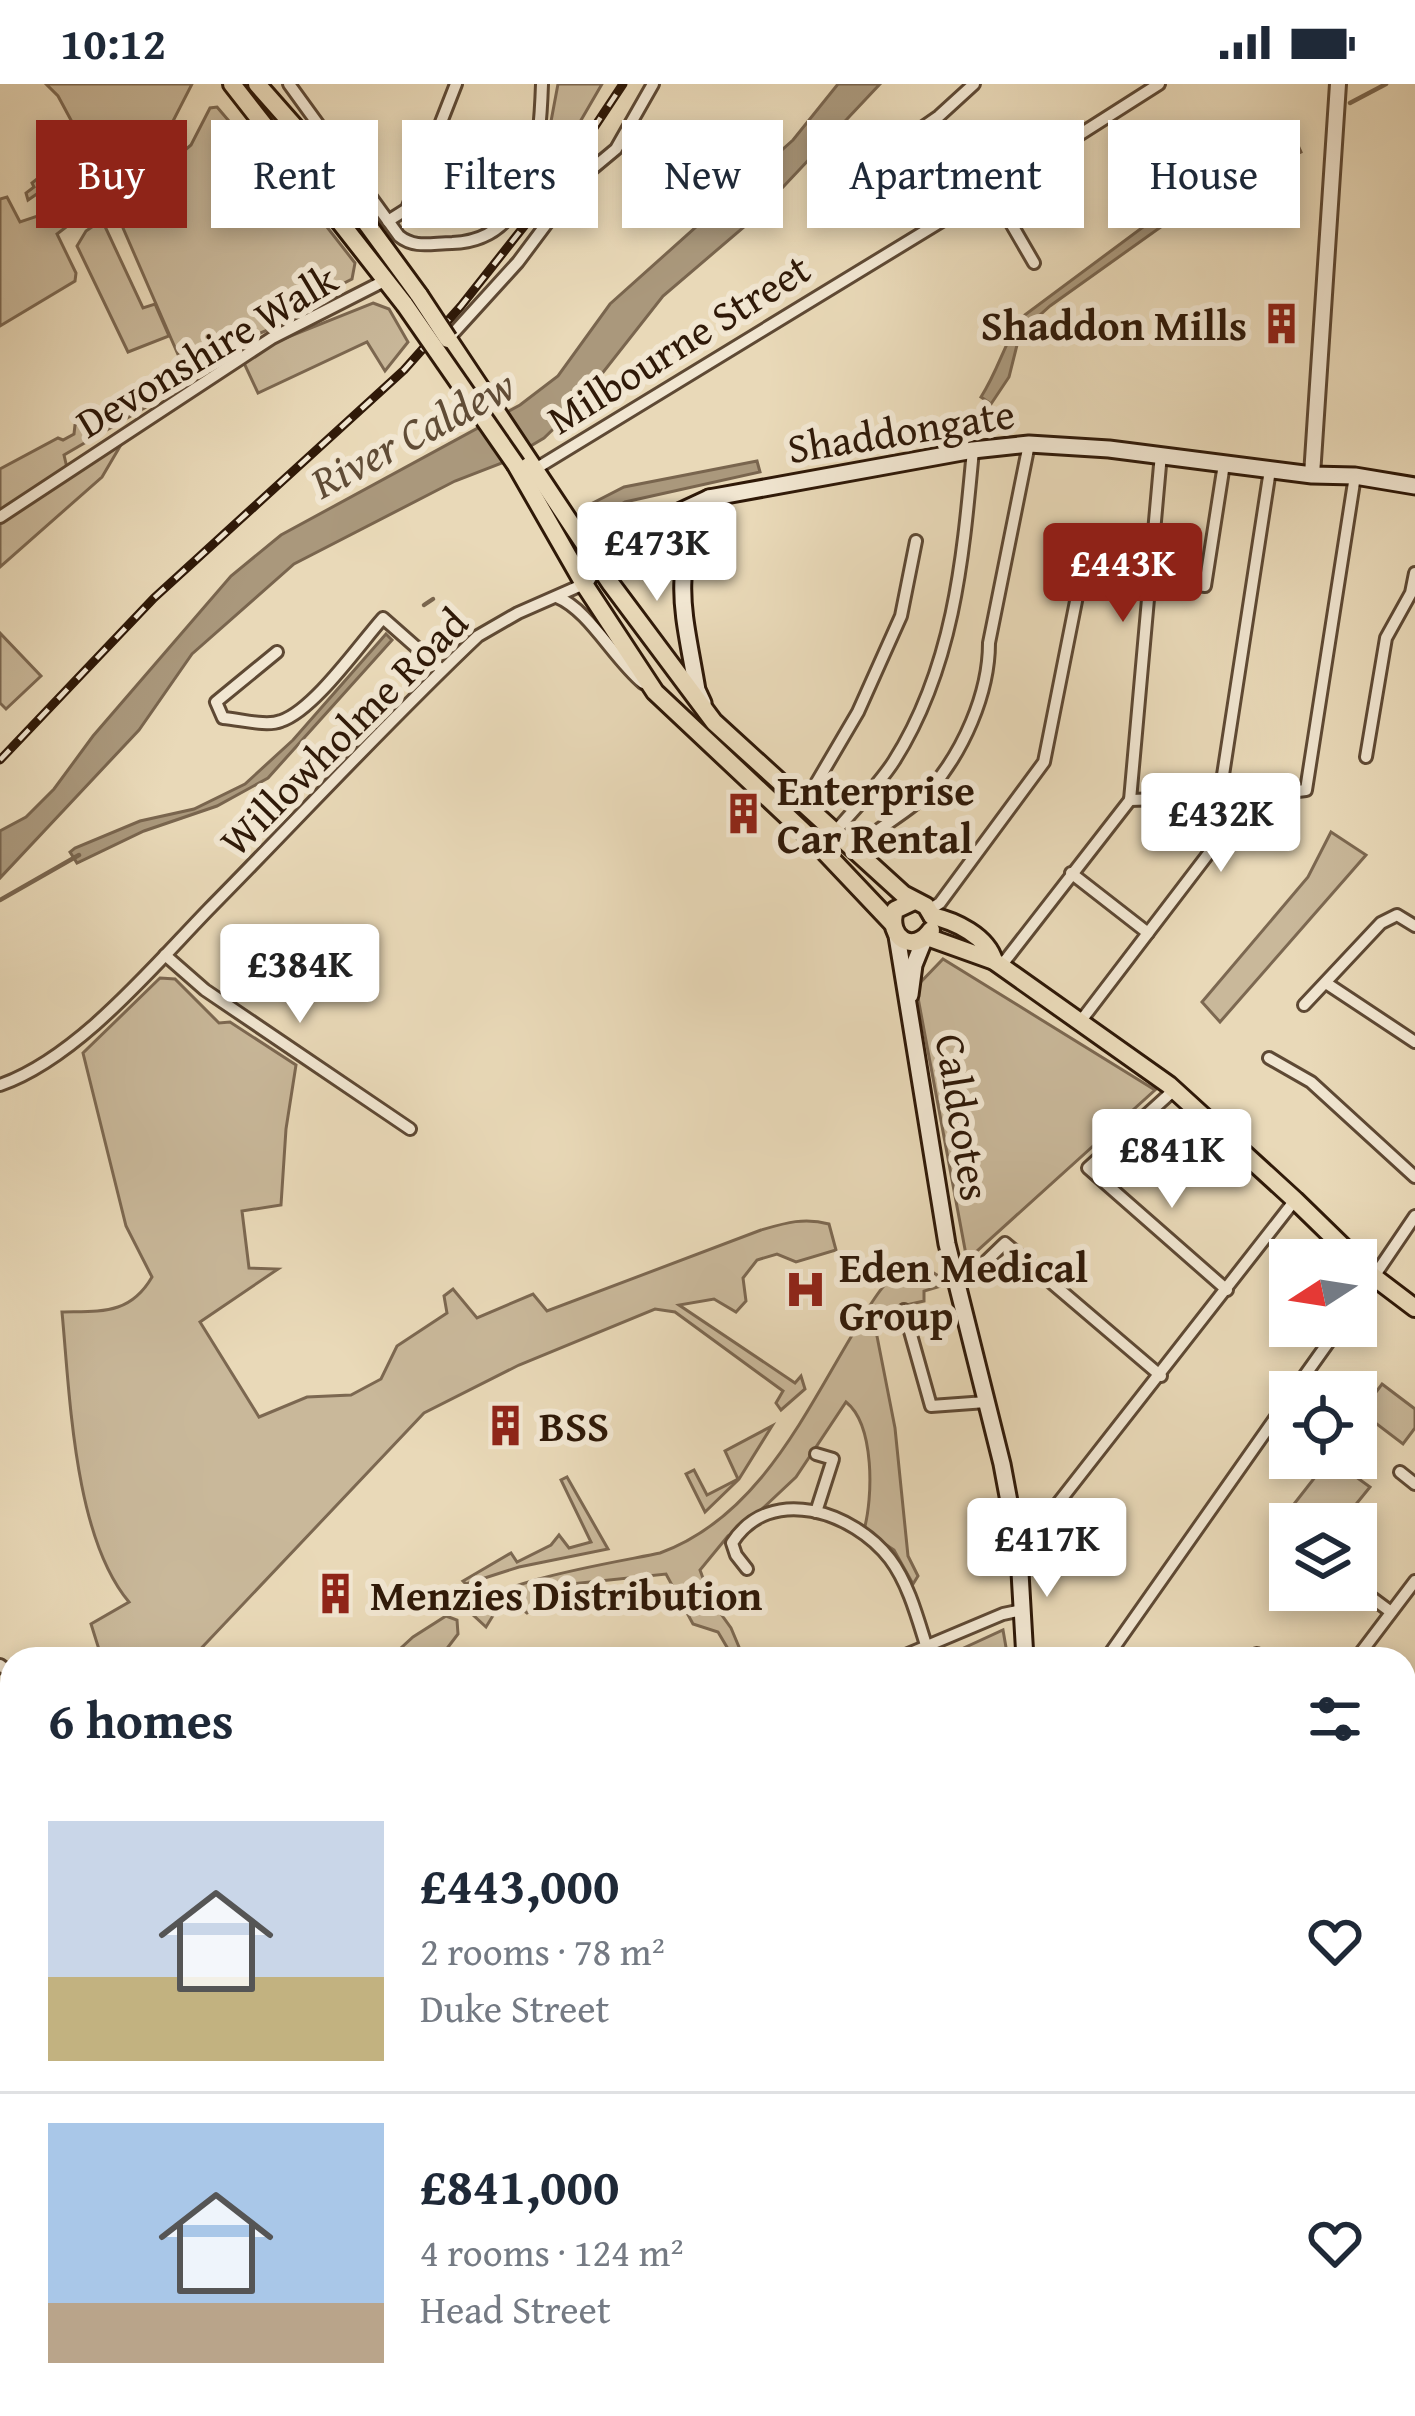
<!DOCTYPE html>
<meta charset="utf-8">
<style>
:root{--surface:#fff;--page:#f6f6f7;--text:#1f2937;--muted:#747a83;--line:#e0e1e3;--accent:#8f2418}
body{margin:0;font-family:"Gentium Book Plus",serif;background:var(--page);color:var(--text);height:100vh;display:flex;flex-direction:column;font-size:45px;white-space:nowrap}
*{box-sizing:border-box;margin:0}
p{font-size:39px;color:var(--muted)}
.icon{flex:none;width:66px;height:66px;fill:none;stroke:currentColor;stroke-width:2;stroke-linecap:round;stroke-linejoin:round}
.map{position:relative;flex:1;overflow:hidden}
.side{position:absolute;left:0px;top:1563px;width:1416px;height:771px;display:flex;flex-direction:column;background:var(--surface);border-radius:36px 36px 0 0;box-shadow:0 6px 18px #0003}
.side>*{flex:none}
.top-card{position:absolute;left:36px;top:36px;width:1344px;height:108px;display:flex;gap:24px}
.needle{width:78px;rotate:258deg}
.tools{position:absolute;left:1269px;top:1155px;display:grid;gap:24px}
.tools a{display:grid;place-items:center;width:108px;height:108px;border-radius:0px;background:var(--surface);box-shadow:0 6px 18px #0003;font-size:60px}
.price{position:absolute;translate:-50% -102px;padding:0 27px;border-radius:12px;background:#fff;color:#222;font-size:39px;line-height:78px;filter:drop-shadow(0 3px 6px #0008)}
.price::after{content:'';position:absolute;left:50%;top:72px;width:36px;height:27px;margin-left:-18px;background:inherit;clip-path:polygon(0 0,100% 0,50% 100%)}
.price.selected{background:var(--accent);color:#fff}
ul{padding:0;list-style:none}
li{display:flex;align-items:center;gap:36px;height:300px;padding:0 48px}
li+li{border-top:3px solid var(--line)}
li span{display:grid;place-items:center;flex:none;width:336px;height:240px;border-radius:0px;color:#555}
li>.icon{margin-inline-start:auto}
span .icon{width:144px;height:144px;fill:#fffc;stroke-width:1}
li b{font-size:51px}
h2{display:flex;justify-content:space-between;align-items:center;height:144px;padding:0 48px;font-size:51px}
.tag{padding:0 42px;border-radius:0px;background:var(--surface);box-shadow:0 6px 18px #0003;font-size:42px;line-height:108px}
.tag.selected{background:var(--accent);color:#fff}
.status{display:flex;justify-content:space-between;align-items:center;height:84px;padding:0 60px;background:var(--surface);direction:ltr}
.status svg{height:33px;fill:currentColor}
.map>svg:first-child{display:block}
</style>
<div class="status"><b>10:12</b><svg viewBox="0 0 49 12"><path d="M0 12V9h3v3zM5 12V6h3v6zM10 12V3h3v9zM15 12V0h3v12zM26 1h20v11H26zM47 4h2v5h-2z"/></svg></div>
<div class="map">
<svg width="1415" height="2332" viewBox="0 0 1415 2332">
<rect width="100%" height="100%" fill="#e9d9b8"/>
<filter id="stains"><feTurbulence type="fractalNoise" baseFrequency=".00167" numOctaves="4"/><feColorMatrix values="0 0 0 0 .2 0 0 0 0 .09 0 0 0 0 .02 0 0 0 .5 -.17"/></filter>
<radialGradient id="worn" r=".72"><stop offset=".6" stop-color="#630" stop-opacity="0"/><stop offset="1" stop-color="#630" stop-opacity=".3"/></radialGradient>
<g fill="#c9b89a" stroke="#7c6851" stroke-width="3">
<path d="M46 0H192L150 82 119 113H112L85 77 28 116 26 109 34 103 32 99 71 68 82 74 78 67 86 64 58 12Z"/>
<path d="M558 0H602L537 112Z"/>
<path d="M217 23 281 98 288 93 355 179 352 195 294 225 275 243 248 254 194 295 64 371 68 388 77 387 122 359 102 393 0 483V385L58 354 63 356 74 350 75 341 183 282 123 144V139L132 133 123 119 191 61 210 24Z"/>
<path d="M71 101 76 111 74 137 57 150 76 189 75 197 0 242V115L7 113 20 138 38 132 39 123Z"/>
<path d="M102 136 143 224 155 220 169 252 128 268 77 162 86 147Z"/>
<path d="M373 219 389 225 408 258 385 287 367 258 258 309 244 279 226 291 221 284 248 269Z"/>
<path d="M0 549 41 592 6 625 0 619Z"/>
<path d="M1331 748 1366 771 1220 938 1202 918 1308 793Z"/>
<path d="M943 875 1155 1006 967 1176 916 903Z"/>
<path d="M160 894 175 895 219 939 230 938 296 981 286 1045 281 1121 242 1127 249 1184 278 1185 200 1238 259 1333 307 1313 351 1311 381 1295 397 1262 447 1229 444 1212 453 1205 477 1234 533 1210 547 1227 761 1146C785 1139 804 1133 829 1140L836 1166 796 1178 777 1170 757 1176 743 1194 746 1217 736 1228 714 1215 679 1221 795 1299 801 1292 805 1305 781 1326 776 1319 783 1307 675 1228 655 1225 519 1281 424 1329 191 1575H102L91 1540 129 1518C74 1453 70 1312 62 1228 101 1227 130 1231 152 1193L126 1142 83 969Z"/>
<path d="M916 1178 937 1191 941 1202 924 1207V1217L884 1226 883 1233 874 1237 895 1344 908 1472 918 1492 913 1500 894 1466 864 1446C873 1414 875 1341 846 1318L796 1393 744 1442 728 1452 700 1486 711 1516 731 1544 744 1575H734L718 1548 693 1540 666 1490 552 1502 539 1509 533 1526 527 1529 505 1512 486 1543 471 1529C483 1498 624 1477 660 1469 756 1434 802 1335 851 1253 868 1225 885 1189 916 1178Z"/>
<path d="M1382 1300 1415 1325V1344L1403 1360 1361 1328Z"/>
<path d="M772 1342 739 1395 705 1428 686 1390 694 1386 707 1411 738 1395 725 1367Z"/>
<path d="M1330 1374 1370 1403 1340 1440H1319L1294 1420Z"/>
<path d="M567 1393 608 1465 519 1483 466 1500 463 1497 511 1469 517 1478 551 1461 559 1451 569 1464 591 1458 561 1396Z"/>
<path d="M446 1532 457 1536 458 1550 439 1575 420 1570 416 1575H389L413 1553Z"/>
<path d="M1003 1546 1008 1575H940L942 1574Z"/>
<path d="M89 2322H360L364 2332H88Z"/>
</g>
<g fill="#aa987c" stroke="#79654e" stroke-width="3">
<path d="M838 0H880L751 137 663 212 575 324 544 354 502 379 455 397 294 480 192 570 139 646 0 794V747L26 733 54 705 93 652 231 492 281 451 520 321 558 292 610 220 793 56Z"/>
<path d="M1297 59 1301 68 1193 120 1050 222 1020 249 1009 293 991 320 981 313C999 285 1005 257 1022 233L1178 117Z"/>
<path d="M972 331 982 338 975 343 842 374 841 369Z"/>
<path d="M757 377 760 388 625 418 592 438 583 424 624 403Z"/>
<path d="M386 550 392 556 268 694 217 722 144 747 77 779 70 768 75 764 140 737 194 725 245 700 293 656Z"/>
</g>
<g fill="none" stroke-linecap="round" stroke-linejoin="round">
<g stroke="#79654e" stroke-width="4.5">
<path d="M1350 19 1386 0"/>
<path d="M424 521 433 515"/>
<path d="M0 816 79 771"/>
<path d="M151 2332V2322"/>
</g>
<defs>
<g id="minor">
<path d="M289 0 399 152C415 165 432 159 452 159 533 157 540 62 542 0"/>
<path d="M958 48 1034 179"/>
<path d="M873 78 939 32 974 0"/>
<path d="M388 137 407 125 456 0"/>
<path d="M448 255 518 178 580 95 616 65 653 0"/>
<path d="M537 384 991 107 1159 0"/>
<path d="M1270 386 1221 704 1240 714 1306 706 1355 392"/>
<path d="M0 433 272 254 386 196"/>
<path d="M1151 495 1205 502 1224 380"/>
<path d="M557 513C589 526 613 574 643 599"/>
<path d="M277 568 216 618 223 634C240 635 266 643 281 637 314 626 359 561 383 534L442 586"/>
<path d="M1366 673 1386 554 1411 509 1415 489"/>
<path d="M1130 716 1161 370"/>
<path d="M804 720 858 628 901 532 916 457"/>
<path d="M835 748C854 725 878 702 894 677 954 582 963 474 973 366"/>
<path d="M854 766C876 743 908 730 929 707 963 668 989 610 989 559L1029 360"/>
<path d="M1071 789 1148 849"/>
<path d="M929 826 940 819 1044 678 1079 502"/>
<path d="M165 871 205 906 410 1045"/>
<path d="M1001 882 1130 716"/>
<path d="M1326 899 1415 958"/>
<path d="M1304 921 1381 839 1397 831 1415 842"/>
<path d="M1080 938 1209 769 1221 748V729L1203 716 1194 714 1130 716"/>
<path d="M1269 974 1311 998 1415 1093"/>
<path d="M0 1001C77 974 151 885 208 826 298 735 385 640 478 552L518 529 584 500"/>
<path d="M1174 1006 1088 1084 1227 1206"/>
<path d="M955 1197 975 1188 1005 1159 1161 1292"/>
<path d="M1356 1219 1415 1132"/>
<path d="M904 1226 931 1322 986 1318"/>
<path d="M1293 1308 1340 1242"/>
<path d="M816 1370 833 1375 816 1428"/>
<path d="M1400 1388 1415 1400"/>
<path d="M1018 1465 1027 1459 1295 1116"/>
<path d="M747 1485 736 1471 732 1459C770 1399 854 1428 890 1475 908 1499 917 1532 926 1561"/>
<path d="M1356 1502 1391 1528"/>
<path d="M1257 1570 1263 1575"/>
<path d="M896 1575 1003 1530 1022 1526"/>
<path d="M1106 1575 1290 1313"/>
<path d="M1356 1575 1415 1497"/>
<path d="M0 1581 12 1590"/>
<path d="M1404 1625 1415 1634"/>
<path d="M1404 1680 1415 1665"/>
<path d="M1404 1890 1415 1875"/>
<path d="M1404 2112 1415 2100"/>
<path d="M1404 2175 1415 2211"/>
<path d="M1404 2268 1415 2261"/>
<path d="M402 2322 403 2332"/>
<path d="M958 2322V2332"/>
<path d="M1245 2322 1251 2332"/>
<path d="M654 2332 656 2322"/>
<path d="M786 2332 801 2322"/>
<path d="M1301 2332 1318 2322"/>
</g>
<path id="tertiary" d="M1312 391 1338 0"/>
<g id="secondary">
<path d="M597 480 617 471 649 443"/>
<path d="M584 500 597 480 604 458 619 445 651 441 709 414 973 366 1029 360 1109 365 1312 391 1355 392 1415 402"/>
<path d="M703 619 697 606C684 527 668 488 709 414"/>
<path d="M897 852 947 1160 1002 1380 1019 1471 1025 1575"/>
<path d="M910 911 914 881 924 856"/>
<path d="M1077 2322V2332"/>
</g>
<g id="primary">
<path d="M232 0 405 221"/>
<path d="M257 0 302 51 419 211"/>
<path d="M448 255 611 500 714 638 903 810 926 822 932 832"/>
<path d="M516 381 584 500 655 608 821 764 892 839"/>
<path d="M912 818 895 826C886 854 914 871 931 846"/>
<path d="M932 832C955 837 987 852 994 877"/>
<path d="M927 853 994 877 1169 1001 1295 1116 1374 1193 1415 1224"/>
</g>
</defs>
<use href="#minor" stroke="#5e4934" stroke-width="16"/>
<use href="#tertiary" stroke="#5e4934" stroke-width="20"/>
<use href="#secondary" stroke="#2f1908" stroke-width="21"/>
<use href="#primary" stroke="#2f1908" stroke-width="22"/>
<use href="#minor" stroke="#f1e6d1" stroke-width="10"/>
<use href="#tertiary" stroke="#f1e6d1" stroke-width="14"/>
<use href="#secondary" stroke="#f1e6d1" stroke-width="15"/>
<use href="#primary" stroke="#e9d9b8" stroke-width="16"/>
<defs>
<path id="rail" d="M0 676 154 514 404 286 461 222 552 107 623 0"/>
</defs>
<use href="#rail" stroke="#2f1908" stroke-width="9"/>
<use href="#rail" stroke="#f1e6d1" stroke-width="4.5" stroke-dasharray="14" stroke-linecap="butt"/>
<defs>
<g id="primary-bridge">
<path d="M419 211 448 255"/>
<path d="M405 221 516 381"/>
</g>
</defs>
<use href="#primary-bridge" stroke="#2f1908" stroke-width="22" stroke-linecap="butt"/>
<use href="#primary-bridge" stroke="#e9d9b8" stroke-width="16"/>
</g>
<defs>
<symbol id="building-bare" viewBox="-9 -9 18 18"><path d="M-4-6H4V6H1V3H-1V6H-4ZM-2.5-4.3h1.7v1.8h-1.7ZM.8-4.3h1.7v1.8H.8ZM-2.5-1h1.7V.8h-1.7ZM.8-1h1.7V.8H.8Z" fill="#8f2418" stroke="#f1e6d1" stroke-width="2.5" paint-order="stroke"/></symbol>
<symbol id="hospital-bare" viewBox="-9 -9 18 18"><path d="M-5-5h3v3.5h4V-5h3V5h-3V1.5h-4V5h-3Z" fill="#8f2418" stroke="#f1e6d1" stroke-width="2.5" paint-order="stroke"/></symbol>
</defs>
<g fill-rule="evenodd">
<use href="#building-bare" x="1252" y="210" width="59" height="59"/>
<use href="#building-bare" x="714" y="700" width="59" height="59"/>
<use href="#hospital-bare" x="776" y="1176" width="59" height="59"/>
<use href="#building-bare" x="476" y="1312" width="59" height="59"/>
<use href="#building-bare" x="306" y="1480" width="59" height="59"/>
</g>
<g text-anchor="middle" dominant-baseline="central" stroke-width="12" stroke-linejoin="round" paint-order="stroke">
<g font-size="42" font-weight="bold" fill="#2f1908" stroke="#f1e6d1" text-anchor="start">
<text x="1247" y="240" text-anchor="end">Shaddon Mills</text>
<text x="777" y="705">Enterprise<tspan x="777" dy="48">Car Rental</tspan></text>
<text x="839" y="1182">Eden Medical<tspan x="839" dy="48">Group</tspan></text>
<text x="539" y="1341">BSS</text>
<text x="370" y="1510">Menzies Distribution</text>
</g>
<g font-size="42" fill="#2f1908" stroke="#f1e6d1">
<text transform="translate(678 259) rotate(-32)">Milbourne Street</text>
<text transform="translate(206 266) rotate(-31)">Devonshire Walk</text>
<text transform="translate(901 346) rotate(-9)">Shaddongate</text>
<text transform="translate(343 647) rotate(-45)">Willowholme Road</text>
<text transform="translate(964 1033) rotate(81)">Caldcotes</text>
</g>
<g font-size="45" font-style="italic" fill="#604c36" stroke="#f1e6d1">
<text transform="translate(412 349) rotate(-28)">River Caldew</text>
</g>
</g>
<rect width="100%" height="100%" filter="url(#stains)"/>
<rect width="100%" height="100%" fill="url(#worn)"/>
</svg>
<div class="tools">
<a><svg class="needle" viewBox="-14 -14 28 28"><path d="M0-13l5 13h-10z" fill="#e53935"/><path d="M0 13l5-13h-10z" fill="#747a83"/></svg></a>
<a><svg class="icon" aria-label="locate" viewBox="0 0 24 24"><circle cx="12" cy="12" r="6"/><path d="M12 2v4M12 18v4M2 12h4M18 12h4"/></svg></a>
<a><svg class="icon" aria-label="layers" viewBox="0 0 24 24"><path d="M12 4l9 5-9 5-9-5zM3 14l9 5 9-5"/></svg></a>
</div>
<b class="price" style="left:657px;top:520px">£473K</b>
<b class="price selected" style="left:1123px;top:541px">£443K</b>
<b class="price" style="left:1221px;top:791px">£432K</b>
<b class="price" style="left:300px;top:942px">£384K</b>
<b class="price" style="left:1172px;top:1127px">£841K</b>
<b class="price" style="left:1047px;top:1516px">£417K</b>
<div class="top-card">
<a class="tag selected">Buy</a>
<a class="tag">Rent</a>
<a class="tag">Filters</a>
<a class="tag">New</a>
<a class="tag">Apartment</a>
<a class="tag">House</a>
</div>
<section class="side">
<h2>6 homes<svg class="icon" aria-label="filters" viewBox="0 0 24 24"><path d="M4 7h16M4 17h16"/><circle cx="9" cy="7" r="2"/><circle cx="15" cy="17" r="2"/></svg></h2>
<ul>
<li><span style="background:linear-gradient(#c9d6e8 65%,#c2b280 0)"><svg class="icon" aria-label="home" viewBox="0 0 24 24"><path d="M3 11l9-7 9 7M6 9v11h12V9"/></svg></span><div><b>£443,000</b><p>2 rooms · 78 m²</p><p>Duke Street</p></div><svg class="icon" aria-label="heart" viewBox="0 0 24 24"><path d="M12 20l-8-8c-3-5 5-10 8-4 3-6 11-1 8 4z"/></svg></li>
<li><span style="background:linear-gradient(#a9c7e8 75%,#b9a48a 0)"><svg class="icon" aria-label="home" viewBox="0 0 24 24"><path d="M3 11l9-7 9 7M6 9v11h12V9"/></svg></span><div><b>£841,000</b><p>4 rooms · 124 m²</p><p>Head Street</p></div><svg class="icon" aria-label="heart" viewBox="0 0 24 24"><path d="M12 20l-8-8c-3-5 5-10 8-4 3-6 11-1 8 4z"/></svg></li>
</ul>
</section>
</div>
